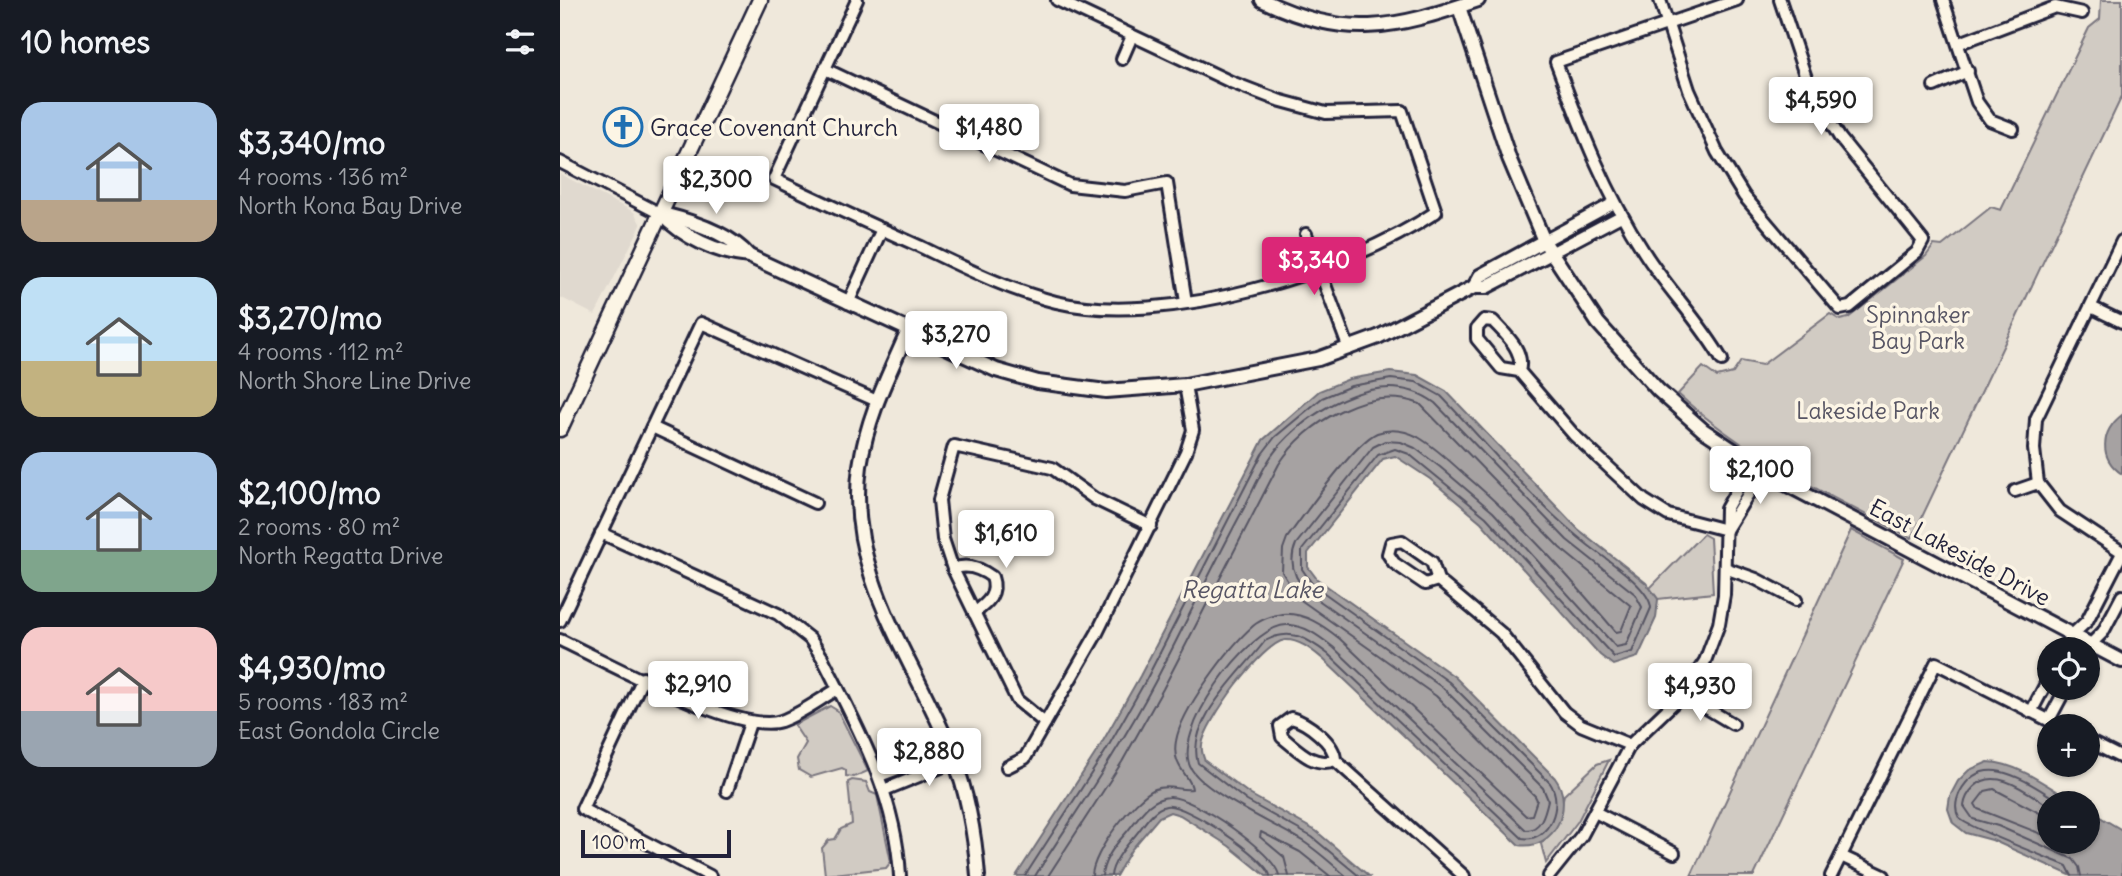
<!DOCTYPE html>
<meta charset="utf-8">
<style>
:root{--surface:#171b24;--page:#20242c;--text:#f1f3f6;--muted:#9ea1a6;--accent:#db2777}
body{margin:0;font-family:Delius,sans-serif;background:var(--page);color:var(--text);height:100vh;display:flex;flex-direction:column;font-size:26px;white-space:nowrap}
*{box-sizing:border-box;margin:0}
p{font-size:23px;color:var(--muted)}
.icon{flex:none;width:38px;height:38px;fill:none;stroke:currentColor;stroke-width:2;stroke-linecap:round;stroke-linejoin:round}
.map{position:relative;flex:1;overflow:hidden}
.panel{display:flex;flex-direction:column;background:var(--surface);width:560px}
.panel>*{flex:none}
.buttons{position:absolute;left:1477px;top:637px;display:grid;gap:14px}
.buttons a{display:grid;place-items:center;width:63px;height:63px;border-radius:50%;background:var(--surface);box-shadow:0 2px 5px #0004;font-size:35px}
.scale{position:absolute;left:21px;bottom:18px;width:150px;box-sizing:border-box;padding-left:7px;border:4px solid #22223b;border-top:0;font-size:19px;line-height:24px;white-space:nowrap;color:#22223b;-webkit-text-stroke:5px #fcf5e5;paint-order:stroke}
.price{position:absolute;translate:-50% -60px;padding:0 16px;border-radius:7px;background:#fff;color:#222;font-size:23px;line-height:46px;filter:drop-shadow(0 2px 4px #0008)}
.price::after{content:'';position:absolute;left:50%;top:42px;width:21px;height:16px;margin-left:-10px;background:inherit;clip-path:polygon(0 0,100% 0,50% 100%)}
.price.active{background:var(--accent);color:#fff}
ul{padding:0;list-style:none}
li{display:flex;align-items:center;gap:21px;height:175px;padding:0 21px}
li span{display:grid;place-items:center;flex:none;width:196px;height:140px;border-radius:21px;color:#555}
li>.icon{margin-inline-start:auto}
span .icon{width:84px;height:84px;fill:#fffc;stroke-width:1}
li b{font-size:30px}
h2{display:flex;justify-content:space-between;align-items:center;height:84px;padding:0 21px;font-size:30px}
main{display:flex;flex:1;min-height:0}
.map>svg:first-child{display:block}
</style>
<main>
<section class="panel">
<h2>10 homes<svg class="icon" aria-label="filters" viewBox="0 0 24 24"><path d="M4 7h16M4 17h16"/><circle cx="9" cy="7" r="2"/><circle cx="15" cy="17" r="2"/></svg></h2>
<ul>
<li><span style="background:linear-gradient(#a9c7e8 70%,#b9a48a 0)"><svg class="icon" aria-label="home" viewBox="0 0 24 24"><path d="M3 11l9-7 9 7M6 9v11h12V9"/></svg></span><div><b>$3,340/mo</b><p>4 rooms · 136 m²</p><p>North Kona Bay Drive</p></div></li>
<li><span style="background:linear-gradient(#bfe0f5 60%,#c2b280 0)"><svg class="icon" aria-label="home" viewBox="0 0 24 24"><path d="M3 11l9-7 9 7M6 9v11h12V9"/></svg></span><div><b>$3,270/mo</b><p>4 rooms · 112 m²</p><p>North Shore Line Drive</p></div></li>
<li><span style="background:linear-gradient(#a9c7e8 70%,#7fa58c 0)"><svg class="icon" aria-label="home" viewBox="0 0 24 24"><path d="M3 11l9-7 9 7M6 9v11h12V9"/></svg></span><div><b>$2,100/mo</b><p>2 rooms · 80 m²</p><p>North Regatta Drive</p></div></li>
<li><span style="background:linear-gradient(#f6c9c9 60%,#9aa5b1 0)"><svg class="icon" aria-label="home" viewBox="0 0 24 24"><path d="M3 11l9-7 9 7M6 9v11h12V9"/></svg></span><div><b>$4,930/mo</b><p>5 rooms · 183 m²</p><p>East Gondola Circle</p></div></li>
</ul>
</section>
<div class="map">
<svg width="1562" height="876" viewBox="0 0 1562 876">
<rect width="100%" height="100%" fill="#efe8db"/>
<filter id="ink" filterUnits="userSpaceOnUse"><feTurbulence type="fractalNoise" baseFrequency=".0143" numOctaves="2"/><feDisplacementMap in="SourceGraphic" scale="14" xChannelSelector="R" yChannelSelector="G"/><feConvolveMatrix kernelMatrix="1 2 1 2 8 2 1 2 1" color-interpolation-filters="sRGB"/></filter>
<g filter="url(#ink)">
<path fill="#e0d9cf" d="M0 174 74 212 81 225 35 315 0 297Z"/>
<g fill="#d1cbc3" stroke="#7a767f" stroke-width="2">
<path d="M1541 0H1562V96L1352 538C1269 496 1187 457 1118 394L1143 367 1157 377 1173 373 1181 361 1202 365 1270 314 1280 320 1288 318 1366 256 1374 245 1382 246 1431 207 1441 210 1529 28 1540 19Z"/>
<path d="M1291 530 1344 559 1194 876H1131Z"/>
<path d="M1143 534 1150 538 1153 593 1098 599 1090 588Z"/>
<path d="M270 706 278 711 308 771 294 777 286 776V770L282 768 251 777 239 770 237 759 246 743 234 725Z"/>
<path d="M1049 760 1018 821 986 863 981 844 998 820 1004 795 1037 764Z"/>
<path d="M292 780 306 782 310 792 317 795 331 862 326 868 265 875 262 848 269 840 275 839 281 829 292 824 288 782Z"/>
</g>
<g fill="#a6a2a2" stroke="#716f79" stroke-width="2">
<path d="M830 372 857 375 886 391 1018 529 1086 583 1098 599 1096 618 1078 657 1053 665 1040 655 921 522 870 479 835 456 823 459 748 553V567L757 579 895 677 995 778C1015 805 995 851 959 845L763 659C753 651 739 639 725 640 702 643 645 722 642 745 641 750 643 756 645 761L691 795 756 831 809 876H706L669 846 620 815 610 812 599 817 571 850 556 876H456L539 748 580 676 703 440 759 391 789 379Z"/>
<path d="M1562 415V474C1538 458 1541 431 1562 415Z"/>
<path d="M1428 762C1459 763 1490 788 1516 803H1489V842H1528V810L1562 830V876H1512L1432 840 1406 833 1393 823 1388 809 1390 796 1398 781 1409 770Z"/>
</g>
<g fill="none" stroke-linecap="round" stroke-linejoin="round">
<g stroke="#575564" stroke-width="2">
<path d="M1502 803C1472 786 1424 746 1400 792 1396 800 1394 809 1399 818 1404 826 1491 859 1507 866L1512 876"/>
<path d="M1489 806C1469 794 1436 765 1414 787 1409 792 1405 798 1404 806L1413 819 1438 826 1513 859 1519 867 1521 876"/>
<path d="M1489 818 1434 789 1425 791 1415 804 1418 809 1489 837"/>
<path d="M465 876 545 752 586 680 702 454 715 437 762 398 791 386 831 379 856 382 881 396C929 446 973 502 1028 545 1044 558 1090 587 1091 608L1072 652 1054 657 926 517 849 454 835 449 818 455 742 550V569L753 585 889 682 990 783C1004 803 990 843 962 838L768 654C747 638 730 627 705 641 682 672 625 721 638 763L687 801 752 837 799 876"/>
<path d="M475 876C516 812 559 750 595 682 625 625 653 565 684 508 695 487 705 461 721 444 757 405 825 366 875 403L1007 540 1075 594 1082 607 1066 645 1056 647 933 512 880 467 855 448 841 442 825 441 813 447 736 544C728 562 734 578 747 592L883 688 983 788 988 800C985 813 981 830 966 830L773 647C760 637 744 624 726 625 689 626 608 735 632 770 649 795 717 825 744 842 759 852 772 864 786 876"/>
<path d="M488 876 562 762 603 689 719 464C747 421 808 385 860 404L1000 548 1071 606 1061 631 1056 632C1009 577 960 521 904 474 890 461 875 447 858 437 845 430 831 428 817 433 794 443 744 515 727 538L723 549 722 572 738 598 876 696 975 796 977 800 972 815 966 816 780 639C764 626 744 612 722 614 713 615 700 620 693 626 669 647 621 710 616 741 611 768 631 775 632 789 620 791 609 784 595 789 574 798 532 853 532 876"/>
<path d="M542 876C543 861 555 845 565 834 577 821 588 798 609 797 631 795 717 854 719 876"/>
<path d="M551 876C552 863 564 849 572 839 582 829 591 809 606 806 624 802 708 859 710 876"/>
<path d="M729 876 724 857 700 837 701 832 740 852 770 876"/>
</g>
<defs>
<g id="minor">
<path d="M297 0 214 179C262 202 310 224 359 246 403 267 448 290 496 302 605 328 785 273 876 212L842 111 766 113 718 100 671 82 497 0"/>
<path d="M1100 0 1129 90 1157 152 1184 196 1280 309 1290 307 1357 252 1363 241 1280 138 1249 87 1220 0"/>
<path d="M1383 0 1417 102 1430 120 1453 129"/>
<path d="M1400 43 1495 7 1522 13"/>
<path d="M562 59 572 36"/>
<path d="M265 69 510 185 565 191 607 183 626 302"/>
<path d="M1374 86 1408 71"/>
<path d="M1266 115 1294 97"/>
<path d="M0 162 101 214"/>
<path d="M746 234 789 349"/>
<path d="M984 241 1054 203"/>
<path d="M991 253 1061 216"/>
<path d="M288 303 322 229"/>
<path d="M1531 307 1562 322"/>
<path d="M1162 360C1140 321 1108 290 1084 252 1045 192 1021 129 996 62L1177 0"/>
<path d="M959 371C965 351 946 335 933 321L924 320 917 328V339L941 368 959 371 1014 435 1084 500 1108 515 1166 530"/>
<path d="M92 427 255 503"/>
<path d="M1478 483 1474 449 1476 419 1562 241"/>
<path d="M1478 483 1500 511 1562 552"/>
<path d="M1455 491 1478 483"/>
<path d="M1166 530 1195 483 1197 468"/>
<path d="M41 533 218 614 250 639 262 657C298 728 336 795 340 876"/>
<path d="M1165 568 1196 579 1236 600"/>
<path d="M393 569C407 563 420 568 432 577 438 594 428 603 414 613"/>
<path d="M878 580 865 584 834 563 828 554 831 543 842 541 872 562 878 580 941 633 1004 712 1021 725 1070 745"/>
<path d="M0 621 141 323 317 401"/>
<path d="M0 640C44 660 179 736 221 721 241 714 260 699 278 689"/>
<path d="M1504 649 1512 635 1527 621 1562 553"/>
<path d="M1526 649 1543 632 1562 596"/>
<path d="M83 678 22 809 150 876"/>
<path d="M1123 694 1173 724"/>
<path d="M1471 712 1489 678"/>
<path d="M1489 720 1506 688"/>
<path d="M485 723 457 700 393 569 383 539 379 500 394 446 492 468 535 499 591 526"/>
<path d="M1528 741 1562 758"/>
<path d="M775 760C754 768 738 750 722 737L720 726 731 718C747 722 775 743 775 760L904 876"/>
<path d="M447 767 465 758 537 633 626 452 633 430 625 385"/>
<path d="M319 776 375 755 392 754"/>
<path d="M324 790 381 767 392 754"/>
<path d="M167 791 190 723"/>
<path d="M1035 812 1114 853"/>
<path d="M1281 856 1324 876"/>
<path d="M989 876 1022 835 1070 745 1123 694 1145 661 1159 624 1164 595 1166 509 1184 477 1197 468"/>
<path d="M1271 876 1376 663 1500 726"/>
</g>
<g id="tertiary">
<path d="M702 0C786 40 833 29 918 0"/>
<path d="M899 7 949 158 984 241 1038 323 1098 390 1143 430 1220 481 1562 661"/>
<path d="M101 214C123 237 157 253 189 256L436 370 478 382 546 391 625 385 758 359 818 337 914 287H926L991 253"/>
<path d="M103 214C131 221 171 234 189 256"/>
<path d="M914 287 920 276 984 241"/>
<path d="M348 331C328 376 307 417 300 466 285 575 356 661 393 756 408 795 415 835 418 876"/>
</g>
<path id="secondary" d="M0 429 200 0"/>
</defs>
<use href="#minor" stroke="#22223b" stroke-width="16"/>
<use href="#tertiary" stroke="#22223b" stroke-width="18"/>
<use href="#secondary" stroke="#22223b" stroke-width="19"/>
<use href="#minor" stroke="#fcf5e5" stroke-width="10"/>
<use href="#tertiary" stroke="#fcf5e5" stroke-width="12"/>
<use href="#secondary" stroke="#fcf5e5" stroke-width="14"/>
</g>
</g>
<defs>
<symbol id="church-ring" viewBox="-11 -11 22 22"><circle r="9.5" fill="#fcf5e5" stroke="#1f6fb2" stroke-width="1.5"/><path d="M-1.2-6h2.4v3.5h3.3v2.4h-3.3V6h-2.4V-.1h-3.3v-2.4h3.3Z" fill="#1f6fb2"/></symbol>
</defs>
<g fill-rule="evenodd">
<use href="#church-ring" x="41" y="105" width="44" height="44"/>
</g>
<g text-anchor="middle" dominant-baseline="central" stroke-width="7" stroke-linejoin="round" paint-order="stroke">
<g font-size="23" fill="#22223b" stroke="#fcf5e5" text-anchor="start">
<text x="90" y="127">Grace Covenant Church</text>
</g>
<g font-size="23" fill="#575564" stroke="#fcf5e5">
<text x="1358" y="314">Spinnaker<tspan x="1358" dy="26">Bay Park</tspan></text>
<text x="1308" y="410">Lakeside Park</text>
</g>
<g font-size="23" fill="#22223b" stroke="#fcf5e5">
<text transform="translate(1400 552) rotate(28)">East Lakeside Drive</text>
</g>
<g font-size="24" font-style="italic" fill="#575564" stroke="#fcf5e5">
<text x="692" y="589">Regatta Lake</text>
</g>
</g>
</svg>
<div class="buttons">
<a><svg class="icon" aria-label="locate" viewBox="0 0 24 24"><circle cx="12" cy="12" r="6"/><path d="M12 2v4M12 18v4M2 12h4M18 12h4"/></svg></a>
<a>+</a>
<a>−</a>
</div>
<div class="scale">100 m</div>
<b class="price" style="left:1261px;top:137px">$4,590</b>
<b class="price" style="left:429px;top:164px">$1,480</b>
<b class="price" style="left:156px;top:216px">$2,300</b>
<b class="price active" style="left:754px;top:297px">$3,340</b>
<b class="price" style="left:396px;top:371px">$3,270</b>
<b class="price" style="left:1200px;top:506px">$2,100</b>
<b class="price" style="left:446px;top:570px">$1,610</b>
<b class="price" style="left:138px;top:721px">$2,910</b>
<b class="price" style="left:1140px;top:723px">$4,930</b>
<b class="price" style="left:369px;top:788px">$2,880</b>
</div>
</main>
